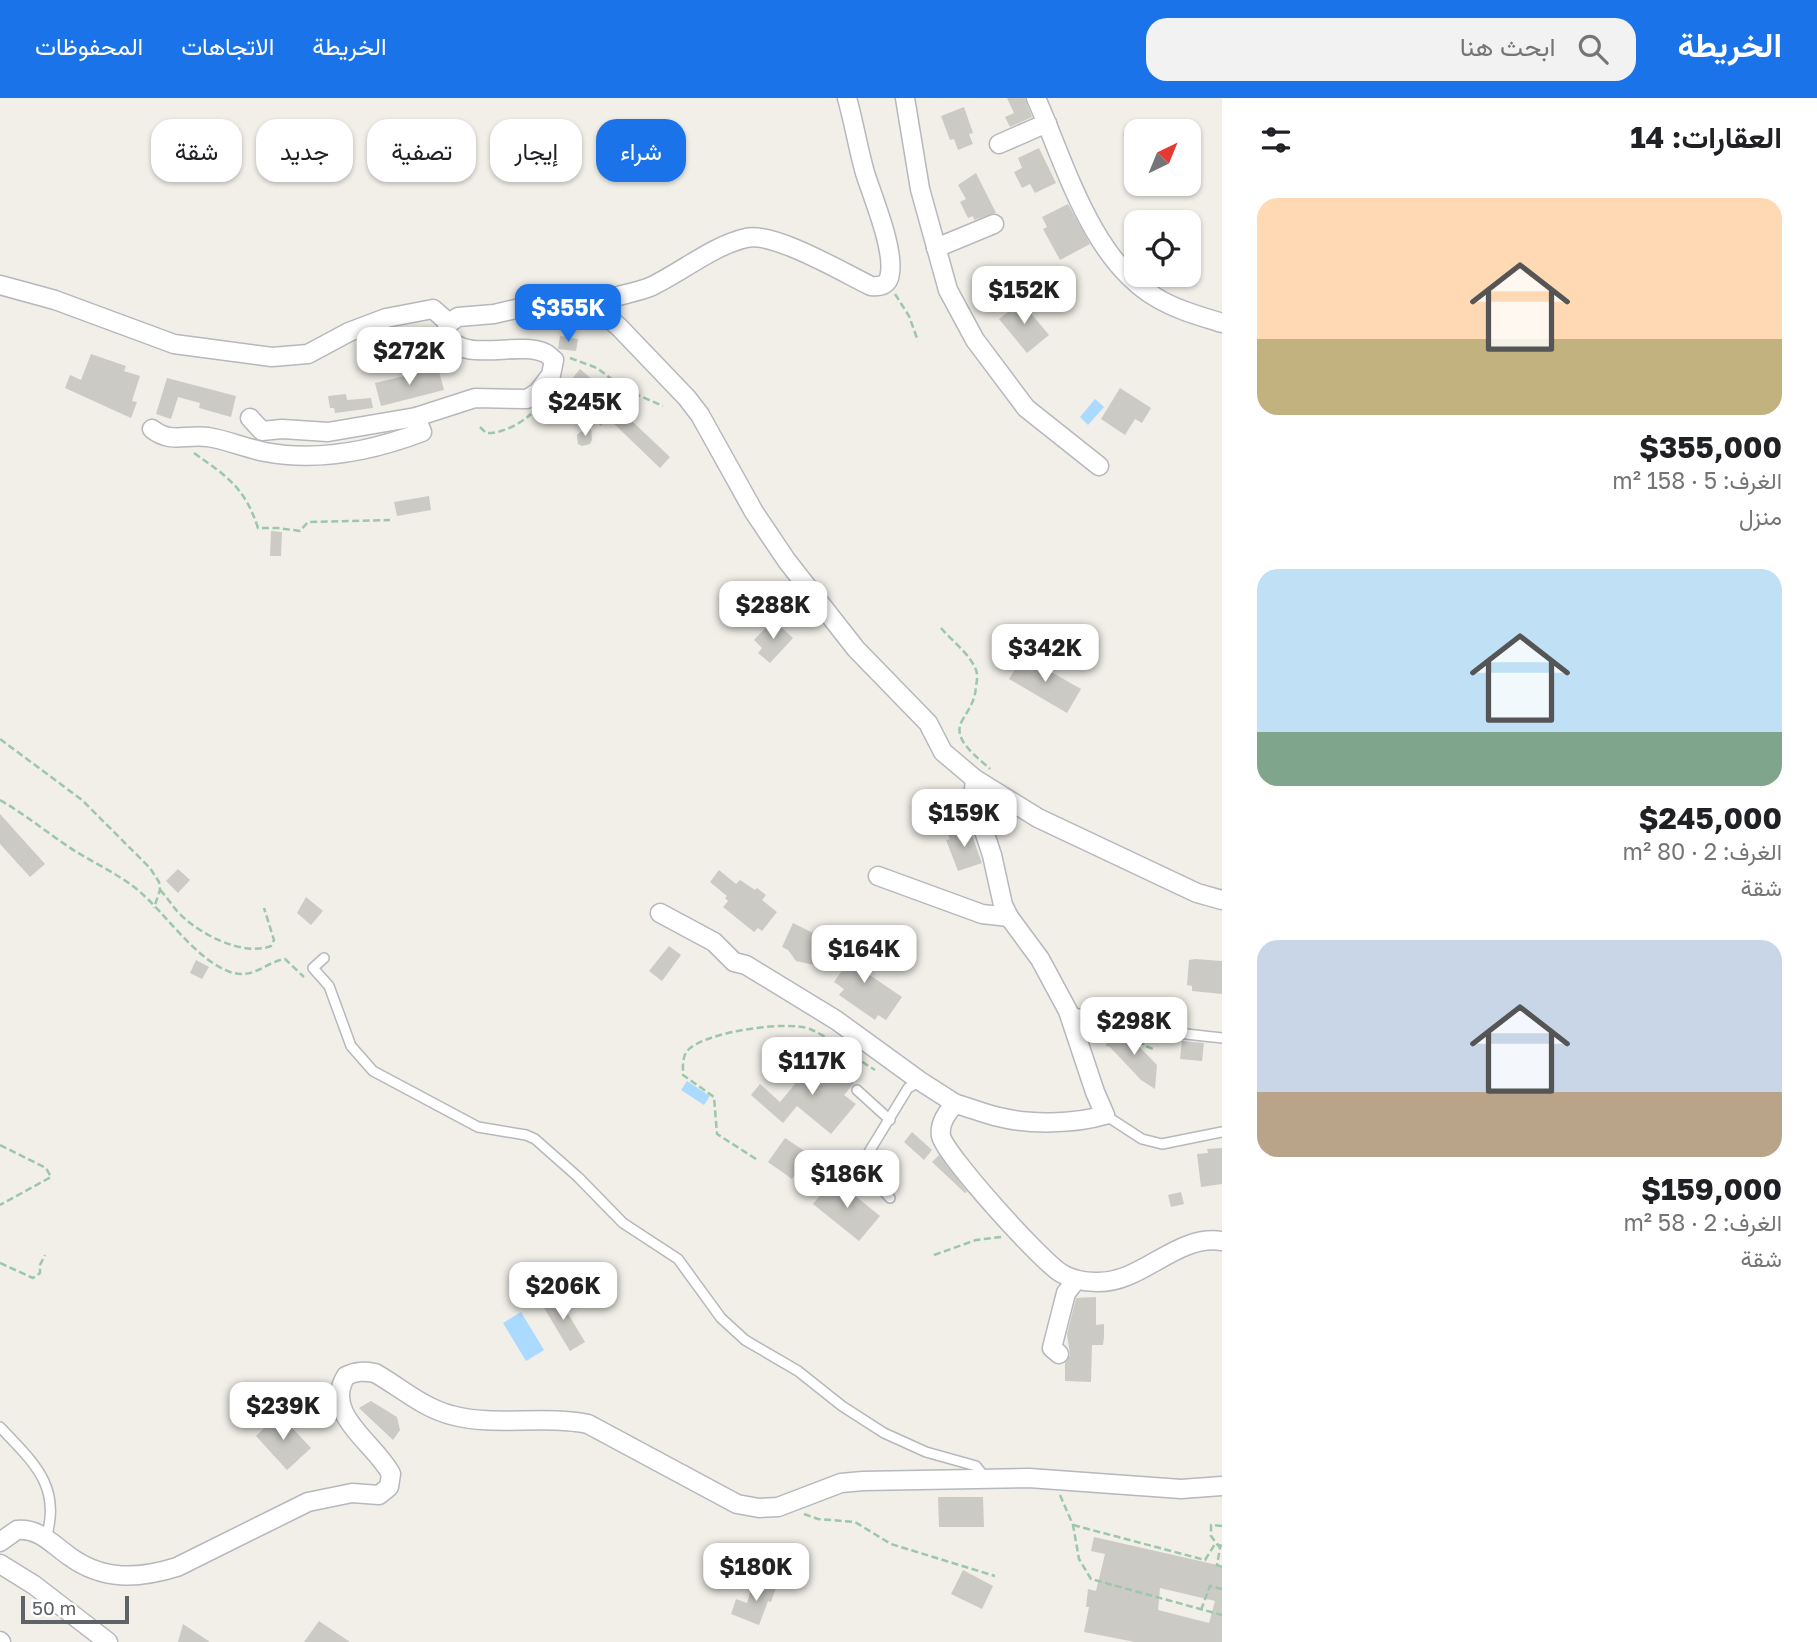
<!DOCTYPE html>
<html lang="ar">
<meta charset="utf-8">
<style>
:root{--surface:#fff;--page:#f2f2f2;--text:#202124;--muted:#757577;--accent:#1a73e8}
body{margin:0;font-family:"Golos Text",Vazirmatn,sans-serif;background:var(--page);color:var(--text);direction:rtl;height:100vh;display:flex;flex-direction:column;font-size:26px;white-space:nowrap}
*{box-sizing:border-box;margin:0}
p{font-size:23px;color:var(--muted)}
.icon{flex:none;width:38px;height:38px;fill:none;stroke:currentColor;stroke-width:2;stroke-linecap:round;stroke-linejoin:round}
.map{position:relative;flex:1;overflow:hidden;direction:ltr}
.side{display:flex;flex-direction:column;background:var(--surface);width:595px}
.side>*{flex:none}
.guide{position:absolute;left:21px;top:21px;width:665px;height:63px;direction:rtl;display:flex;gap:14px}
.needle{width:46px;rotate:43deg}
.controls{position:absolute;left:1124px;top:21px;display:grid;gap:14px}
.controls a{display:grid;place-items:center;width:77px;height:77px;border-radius:14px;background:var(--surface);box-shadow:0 2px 5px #0004;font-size:35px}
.scale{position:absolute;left:21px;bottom:18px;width:108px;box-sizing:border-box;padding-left:7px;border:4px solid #5f6368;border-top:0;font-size:19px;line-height:24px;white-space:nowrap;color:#5f6368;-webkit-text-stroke:5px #fff;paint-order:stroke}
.price{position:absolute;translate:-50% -60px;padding:0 16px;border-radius:14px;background:#fff;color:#222;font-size:23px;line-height:46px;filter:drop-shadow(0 2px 4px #0008)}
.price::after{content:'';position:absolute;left:50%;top:42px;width:21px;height:16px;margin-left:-10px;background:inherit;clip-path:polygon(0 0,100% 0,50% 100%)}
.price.selected{background:var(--accent);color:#fff}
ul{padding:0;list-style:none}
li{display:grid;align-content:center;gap:14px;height:371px;padding:0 35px}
li span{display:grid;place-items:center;height:217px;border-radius:21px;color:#555}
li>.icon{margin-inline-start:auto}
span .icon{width:126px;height:126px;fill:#fffc;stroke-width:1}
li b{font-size:30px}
h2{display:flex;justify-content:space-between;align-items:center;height:84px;padding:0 35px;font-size:30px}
.pill{padding:0 24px;border-radius:21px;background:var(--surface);box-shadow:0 2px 5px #0004;font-size:24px;line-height:63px}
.pill.selected{background:var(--accent);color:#fff}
header{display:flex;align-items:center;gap:42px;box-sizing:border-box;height:98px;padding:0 35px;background:var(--accent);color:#fff}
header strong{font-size:33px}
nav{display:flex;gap:38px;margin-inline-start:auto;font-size:24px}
.search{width:490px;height:63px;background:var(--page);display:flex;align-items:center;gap:18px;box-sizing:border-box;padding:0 24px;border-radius:21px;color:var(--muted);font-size:26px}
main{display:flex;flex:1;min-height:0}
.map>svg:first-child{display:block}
</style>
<header>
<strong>الخريطة</strong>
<div class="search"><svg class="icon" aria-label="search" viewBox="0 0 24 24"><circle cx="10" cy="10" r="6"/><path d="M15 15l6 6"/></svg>ابحث هنا</div>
<nav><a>الخريطة</a><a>الاتجاهات</a><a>المحفوظات</a></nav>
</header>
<main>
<section class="side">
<h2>العقارات: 14<svg class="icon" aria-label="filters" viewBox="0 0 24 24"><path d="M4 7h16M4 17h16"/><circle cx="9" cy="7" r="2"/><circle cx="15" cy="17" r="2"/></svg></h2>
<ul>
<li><span style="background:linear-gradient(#ffd9b3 65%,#c2b280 0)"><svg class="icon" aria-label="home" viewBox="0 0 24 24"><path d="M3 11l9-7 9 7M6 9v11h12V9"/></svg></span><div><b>$355,000</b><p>الغرف: 5 · 158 m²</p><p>منزل</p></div></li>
<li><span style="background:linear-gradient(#bfe0f5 75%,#7fa58c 0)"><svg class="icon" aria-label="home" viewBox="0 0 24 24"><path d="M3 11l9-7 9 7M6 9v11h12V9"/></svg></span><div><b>$245,000</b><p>الغرف: 2 · 80 m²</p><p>شقة</p></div></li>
<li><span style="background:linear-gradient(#c9d6e8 70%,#b9a48a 0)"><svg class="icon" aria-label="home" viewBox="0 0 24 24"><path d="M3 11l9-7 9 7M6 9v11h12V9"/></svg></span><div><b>$159,000</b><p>الغرف: 2 · 58 m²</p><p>شقة</p></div></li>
</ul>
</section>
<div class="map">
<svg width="1222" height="1544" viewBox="0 0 1222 1544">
<rect width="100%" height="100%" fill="#f1efe8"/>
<g fill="#aadaff">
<path d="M1095 301 1104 309 1088 327 1080 319Z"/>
<path d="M687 983 710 998 704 1007 681 992Z"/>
<path d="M521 1214 544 1252 526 1263 503 1225Z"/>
</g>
<g fill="#cccac5" fill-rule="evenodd">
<path d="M1007 0H1025L1032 19 1010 29 1005 19 1014 15Z"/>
<path d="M964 9 973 35 969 36 973 46 958 52 954 41 950 42 941 18Z"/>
<path d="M1039 50 1056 85 1035 95 1030 86 1022 90 1014 74 1022 70 1018 60Z"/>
<path d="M976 75 996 115 974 122 973 118 968 120 960 104 966 101 958 87Z"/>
<path d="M1068 106 1090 146 1060 162 1043 131 1047 129 1042 119Z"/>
<path d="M1027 199 1035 208 1029 213 1049 237 1027 255 999 221Z"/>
<path d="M560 238 578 241 576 253 558 251Z"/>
<path d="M91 256 126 268 124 273 140 278 132 303 137 304 131 320 65 290 70 277 81 282Z"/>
<path d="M438 270 444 292 381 308 375 285Z"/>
<path d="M580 271 620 305 617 309 670 359 660 370 608 320 601 328 561 294Z"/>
<path d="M167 280 236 298 231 319 199 310 200 305 178 299 171 321 156 316Z"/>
<path d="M1120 290 1151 310 1142 325 1135 321 1125 337 1101 321Z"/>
<path d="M346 296 347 302 371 300 373 310 335 315 334 310H330L328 298Z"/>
<path d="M591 331 592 342 590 346 582 348 578 346 577 337 580 334Z"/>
<path d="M429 398 431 412 397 418 394 404Z"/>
<path d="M271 433 282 434 281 458H270Z"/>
<rect x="757" y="495" width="11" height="16"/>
<path d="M773 522 793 540 770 565 758 555 762 550 754 542Z"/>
<path d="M1023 558 1081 591 1067 615 1009 581Z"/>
<path d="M0 716 45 766 30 779 0 746Z"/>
<path d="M969 729 982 765 958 773 946 742 950 741 948 737Z"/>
<path d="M178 771 190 782 178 795 166 783Z"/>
<path d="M719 772 736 786 740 782 755 792 757 790 766 797 762 802 777 814 762 833 758 830 754 834 723 809 728 803 725 800 727 798 710 784Z"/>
<path d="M306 799 323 813 311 827 297 815Z"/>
<path d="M793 825 827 842 814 867 796 863 788 852 782 849Z"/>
<path d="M840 839 866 857 858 869 902 899 886 922 878 917 875 922 839 897 844 891 834 884 850 861 833 849Z"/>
<path d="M669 848 681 857 662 883 649 873Z"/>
<path d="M1195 861 1222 863V896L1192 893V888L1187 887 1189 862Z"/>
<path d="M196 862 209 869 202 881 190 875Z"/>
<path d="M1109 934 1128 937 1157 967 1155 991 1141 982 1110 949 1106 948Z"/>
<path d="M1182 943 1204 945 1202 963 1180 961Z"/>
<path d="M800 960 826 981 836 970 854 985 844 997 856 1006 831 1036 797 1008 783 1025 751 997 760 986 780 1004 795 986 785 979Z"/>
<path d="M912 1034 932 1052 924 1062 904 1044Z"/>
<path d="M785 1040 809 1056 792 1081 768 1064Z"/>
<path d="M1222 1050V1086L1201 1089 1197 1056 1208 1055 1207 1051Z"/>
<path d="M939 1057 967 1094 965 1095 932 1064Z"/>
<path d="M834 1081 880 1118 859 1143 813 1106Z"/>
<path d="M1181 1094 1184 1106 1171 1109 1168 1097Z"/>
<path d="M556 1196 585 1244 570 1253 541 1205Z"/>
<path d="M1096 1199V1227L1104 1226V1239L1103 1247H1092L1091 1284 1065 1283V1265L1070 1257 1067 1236 1076 1200Z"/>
<path d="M371 1303 397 1319 400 1332 393 1342 359 1310Z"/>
<path d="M279 1316 311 1350 287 1372 256 1338Z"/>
<path d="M938 1399H983L984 1429H939Z"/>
<path d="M1094 1439 1222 1468V1544H1135L1084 1534 1089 1509H1086L1088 1491 1096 1493 1105 1456 1091 1453ZM1160 1490 1215 1503 1209 1525 1158 1512Z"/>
<path d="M963 1472 993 1488 982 1511 951 1496Z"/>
<path d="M766 1479 778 1484 771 1504 768 1503 759 1527 731 1516 736 1501 747 1505 751 1492 759 1495Z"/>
<path d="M319 1523 350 1544H304Z"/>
<path d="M183 1526 210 1544H178Z"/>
</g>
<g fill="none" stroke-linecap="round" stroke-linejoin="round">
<defs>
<g id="lane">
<path d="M324 860 313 870 329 888 351 948 373 973 478 1029 526 1037 535 1041 578 1079 623 1125 678 1161 721 1220 745 1242 798 1273 842 1308 884 1335 926 1354 976 1368 986 1381"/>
<path d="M1069 913C1118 930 1170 934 1222 940"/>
<path d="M857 992 890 1022"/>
<path d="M1105 1017 1142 1041 1162 1046 1222 1034"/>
<path d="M890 1100 864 1072 869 1054 908 990 920 983"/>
<path d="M0 1329C33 1364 62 1388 46 1440"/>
</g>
<g id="street">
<path d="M905 0 920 91 948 192 975 242 1026 310 1099 368"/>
<path d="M1036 0C1065 65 1091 162 1157 200 1177 212 1200 218 1222 225"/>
<path d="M999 46 1047 25"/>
<path d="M936 150 994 126"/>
<path d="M0 187 55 202 174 246 272 259 308 256 349 234 386 220 433 211 449 225 458 219 494 216 529 208 567 205 594 208 619 229 687 300 700 317 754 414 787 463 856 551 928 625 943 654 975 681 1038 720 1197 795 1222 802"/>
<path d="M594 208C606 198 633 196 650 189 682 174 712 148 746 140 773 133 844 175 871 188 881 189 889 187 890 175 894 150 873 100 865 75 858 50 854 25 847 0"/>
<path d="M250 320 262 333 282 331 328 334 416 319 475 300 527 301 538 294 551 277 554 262C551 260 548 256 545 255 518 242 463 267 445 236L449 225"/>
<path d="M152 331C171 346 185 336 208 339 227 342 245 350 265 354 318 364 372 353 422 334L416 319"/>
<path d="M975 681 973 700 992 757 1003 807 1009 819 1040 861 1068 913 1095 994 1105 1017C1075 1026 1029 1027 999 1019 985 1016 971 1010 956 1006 947 1013 939 1026 941 1038 945 1057 1042 1164 1061 1175 1072 1182 1084 1184 1097 1184 1143 1185 1176 1136 1222 1143"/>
<path d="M878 778 982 816 1009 819"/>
<path d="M660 815 714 844 734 864 746 867 836 922 920 983 956 1006"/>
<path d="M1059 1256 1052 1250 1066 1195 1076 1182"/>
<path d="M0 1444 17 1432C39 1430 52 1446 69 1458 103 1483 138 1481 177 1469L308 1404 352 1395 379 1397 389 1389 391 1376C375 1345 322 1316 346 1278 356 1273 364 1273 375 1275 400 1289 423 1310 451 1317 494 1329 543 1317 588 1326L737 1406 759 1410 778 1409 841 1385 863 1383 1029 1380 1181 1391 1222 1388"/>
<path d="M0 1466 34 1487 108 1544"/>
<path d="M0 1543 1 1544"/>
</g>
</defs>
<use href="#lane" stroke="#b5b8bc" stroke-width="12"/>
<use href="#street" stroke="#b5b8bc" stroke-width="21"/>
<g stroke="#9cc7a9" stroke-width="2.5" stroke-dasharray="7 3.5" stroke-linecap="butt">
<path d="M895 196 909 218 918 243"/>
<path d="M570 260 597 270 626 292 663 308"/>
<path d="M553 300 564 316 575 320"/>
<path d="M625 307 626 292"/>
<path d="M480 329 486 335C501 336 520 326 531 316"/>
<path d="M194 355C228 379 245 390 258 430H278L300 433 308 424 390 422"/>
<path d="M941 530C952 543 970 556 976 572 978 577 977 583 976 588 975 604 969 610 962 623 951 642 979 660 990 671"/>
<path d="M0 641 82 702 150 770 159 784 160 792 154 810"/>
<path d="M0 702C26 717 50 737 75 753 96 766 120 777 139 793 166 816 195 861 230 874 254 882 265 864 285 861L304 879"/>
<path d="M160 792C167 799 171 806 177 813 197 835 242 859 271 848L274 842 264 810"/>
<path d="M1143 940V947L1153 951"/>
<path d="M0 1047 46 1070 51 1079 0 1107"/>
<path d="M756 1061 717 1036 714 999 683 977C683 969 682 958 688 952 705 934 787 922 810 931 833 941 853 959 875 972"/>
<path d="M934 1157 976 1142 1001 1139"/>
<path d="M0 1165 33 1180 40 1175V1167L45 1157"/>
<path d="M1060 1397 1073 1427 1079 1461 1091 1481 1222 1517"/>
<path d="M804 1416 818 1421 855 1424 891 1446 995 1478"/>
<path d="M1073 1427 1205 1462 1215 1446 1222 1448"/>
<path d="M1222 1428 1211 1427V1438L1220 1450 1217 1467 1222 1469"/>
<path d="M1201 1512 1210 1488 1222 1491"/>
</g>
<use href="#lane" stroke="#fff" stroke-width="9"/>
<use href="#street" stroke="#fff" stroke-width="18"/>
</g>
</svg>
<div class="controls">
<a><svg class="needle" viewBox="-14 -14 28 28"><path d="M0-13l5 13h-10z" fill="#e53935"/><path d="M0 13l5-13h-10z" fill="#757577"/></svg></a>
<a><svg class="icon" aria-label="locate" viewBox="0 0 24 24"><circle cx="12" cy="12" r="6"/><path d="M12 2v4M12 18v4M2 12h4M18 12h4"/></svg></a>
</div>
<div class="scale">50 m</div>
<b class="price" style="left:1024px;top:228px">$152K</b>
<b class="price selected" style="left:568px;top:246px">$355K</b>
<b class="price" style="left:409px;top:289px">$272K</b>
<b class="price" style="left:585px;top:340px">$245K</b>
<b class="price" style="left:773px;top:543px">$288K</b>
<b class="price" style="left:1045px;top:586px">$342K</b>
<b class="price" style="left:964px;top:751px">$159K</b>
<b class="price" style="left:864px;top:887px">$164K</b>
<b class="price" style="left:1134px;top:959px">$298K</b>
<b class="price" style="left:812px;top:999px">$117K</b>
<b class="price" style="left:847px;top:1112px">$186K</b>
<b class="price" style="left:563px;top:1224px">$206K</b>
<b class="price" style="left:283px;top:1344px">$239K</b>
<b class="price" style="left:756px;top:1505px">$180K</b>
<div class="guide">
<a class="pill selected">شراء</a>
<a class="pill">إيجار</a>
<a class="pill">تصفية</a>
<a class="pill">جديد</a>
<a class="pill">شقة</a>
</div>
</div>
</main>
